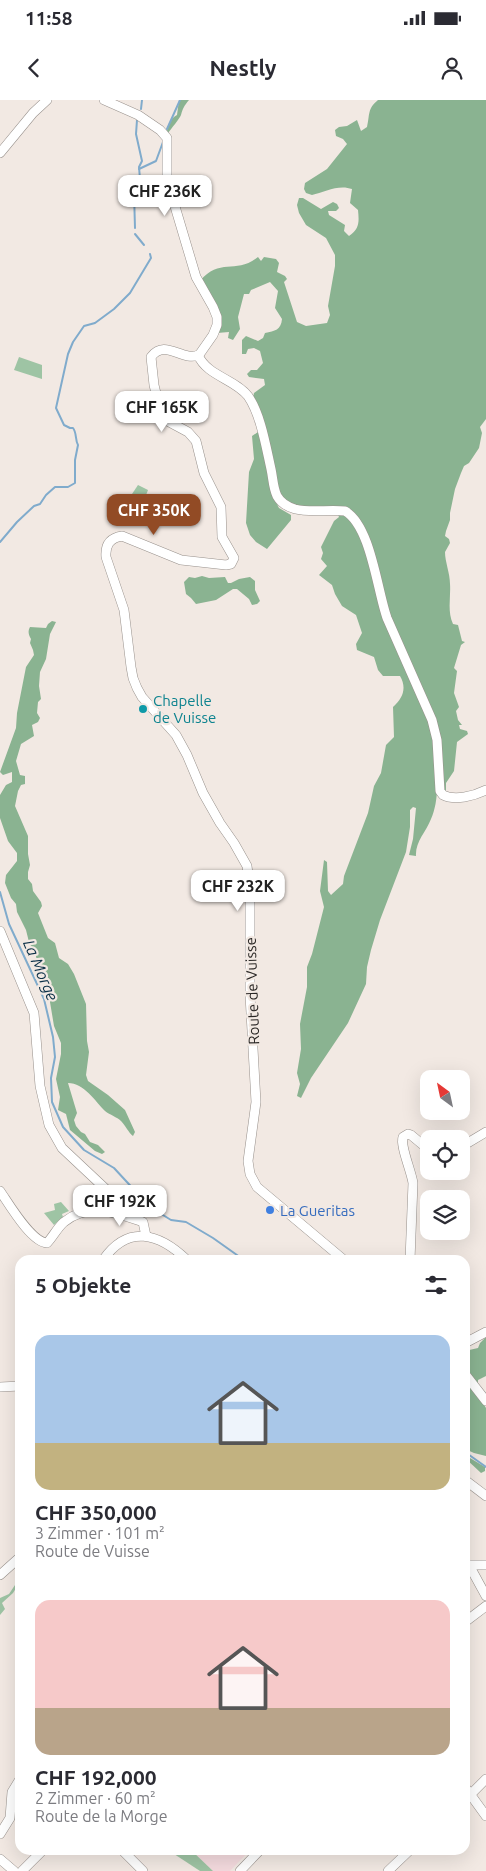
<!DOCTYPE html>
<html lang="de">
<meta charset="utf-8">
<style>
:root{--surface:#fff;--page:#f7f7f7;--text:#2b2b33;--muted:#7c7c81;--accent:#924b25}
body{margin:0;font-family:Ubuntu,sans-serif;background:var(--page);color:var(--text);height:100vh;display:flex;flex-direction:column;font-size:19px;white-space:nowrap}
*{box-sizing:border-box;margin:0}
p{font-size:16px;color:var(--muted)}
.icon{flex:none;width:28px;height:28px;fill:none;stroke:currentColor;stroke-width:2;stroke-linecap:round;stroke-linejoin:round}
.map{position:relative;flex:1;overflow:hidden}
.sheet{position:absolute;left:15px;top:1155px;width:455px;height:600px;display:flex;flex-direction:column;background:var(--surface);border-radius:15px;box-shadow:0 5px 20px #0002}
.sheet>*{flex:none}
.needle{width:32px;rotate:327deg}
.buttons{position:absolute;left:420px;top:970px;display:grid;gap:10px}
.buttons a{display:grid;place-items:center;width:50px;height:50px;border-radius:10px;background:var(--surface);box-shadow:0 5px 20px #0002;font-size:25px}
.price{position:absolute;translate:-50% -42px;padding:0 11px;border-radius:10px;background:#fff;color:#222;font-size:16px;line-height:32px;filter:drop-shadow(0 1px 2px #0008)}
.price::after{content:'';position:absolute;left:50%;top:30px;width:15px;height:11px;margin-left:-8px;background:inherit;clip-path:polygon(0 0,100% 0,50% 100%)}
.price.current{background:var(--accent);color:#fff}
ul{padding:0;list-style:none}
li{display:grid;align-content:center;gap:10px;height:265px;padding:0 20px}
li span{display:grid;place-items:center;height:155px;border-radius:15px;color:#555}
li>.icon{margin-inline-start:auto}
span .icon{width:90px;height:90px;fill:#fffc;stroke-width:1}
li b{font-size:21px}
h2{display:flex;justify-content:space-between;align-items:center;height:60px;padding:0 20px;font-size:21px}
.status{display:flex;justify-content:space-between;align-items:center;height:35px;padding:0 25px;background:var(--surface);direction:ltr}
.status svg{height:14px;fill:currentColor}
header{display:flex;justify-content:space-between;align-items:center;height:65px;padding:0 20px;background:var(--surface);font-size:22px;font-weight:600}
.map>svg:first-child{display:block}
</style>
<div class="status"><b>11:58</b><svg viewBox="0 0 49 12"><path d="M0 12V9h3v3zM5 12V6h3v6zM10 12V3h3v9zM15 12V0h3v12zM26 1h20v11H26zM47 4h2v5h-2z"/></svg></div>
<header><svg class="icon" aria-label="back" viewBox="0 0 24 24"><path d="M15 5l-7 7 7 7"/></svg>Nestly<svg class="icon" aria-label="person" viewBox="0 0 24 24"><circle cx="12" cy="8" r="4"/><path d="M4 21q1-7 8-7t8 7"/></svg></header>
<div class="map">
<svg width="486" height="1771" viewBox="0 0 486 1771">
<rect width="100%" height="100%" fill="#f2e9e3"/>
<path fill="#f4dade" d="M191 1750H250L230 1771H213Z"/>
<g fill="#9ec4a4">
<path d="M19 257 42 265V279L14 270Z"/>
<path d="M138 385 148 390 143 403H140L130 397Z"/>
<path d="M61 1102 69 1111 62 1114 63 1117 54 1125 44 1113 55 1110 54 1104Z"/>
<path d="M17 1482 18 1485 13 1493 2 1503 5 1509 0 1515V1498L9 1494Z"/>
<path d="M168 1750H191L213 1771H200Z"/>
</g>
<g fill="#8ab391">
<path d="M179 0H189C184 6 183 8 181 15 180 18 171 29 168 33L167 31C168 24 170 19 177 15Z"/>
<path d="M378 0H486V319L480 327 482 333 479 348 469 363 464 366 461 373 455 389 450 413V420L446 431 445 436 449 439 450 443 445 452C445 462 450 473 450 484 451 497 447 511 453 524L458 525 462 541 465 542 461 545 454 568 457 571 454 593 459 607 456 611 458 620 462 625H459L460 629 467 631 468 634 457 642 454 671 446 683V692L437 688C437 698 435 710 431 719 426 732 415 742 416 756L409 755 413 739 416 708 413 707 410 710V727L406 752 380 820 371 850 367 867 366 884 348 923 311 978 301 998 297 996 300 984 297 973 301 949 300 924 307 887V867L312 854 324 807 320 791 324 760 327 762 328 791 331 795 343 784 344 776 368 713 374 686 381 673 386 645 394 637 393 607C403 598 407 588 400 576H383L378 570 374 557 357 550 356 544 362 533 356 515 342 506 335 494 332 485 319 475 327 466 321 459 323 453 321 447 334 421 339 417 335 408 296 406 271 392 279 408 291 415V420L267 449 256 442 250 435 246 423 249 372 254 359 252 336 261 330 252 302 254 293 265 285 264 279 249 277 247 274 251 270H257L263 263 260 251 254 248 248 249 246 254H242V240L246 236 258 241 263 238 265 233C275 231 281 230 282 219L275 208 278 191 270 182 251 190 249 194H244L238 217 240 229 233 240 228 238 229 232 217 233 219 227 200 181C220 157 236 175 258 157L261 161 264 157 276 159 279 163 277 172 285 176 287 179 284 182 297 222 306 226 327 223 330 215 328 206 335 166V155L326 138 306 125 299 113 297 105 299 98H303L321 109 333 102 337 104 339 108 336 111H328L329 115 345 125 344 131 349 136C360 129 359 121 358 110L350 103 352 89C339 84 324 92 312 95L306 93 304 89 305 83 327 69 347 44 343 39 336 36 335 30 339 27 347 26 357 20 361 31 367 27C370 15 367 9 378 0Z"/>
<path d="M202 476 209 478 225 477 228 483H231L239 479 250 477 255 481V490L260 501 257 504 252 505 249 499 237 489H233L216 500 196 504 191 498 186 494 184 482 189 477 195 478Z"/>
<path d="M52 521 56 522 50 534 46 559 40 572 39 586 41 599 38 602 37 613 40 618 38 622 32 625 34 636 21 644 16 661 20 675 25 676V684L21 685 18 691 15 706 28 736V754L30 765 28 772V779L32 784 33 791 41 802 42 806 38 813 48 838 55 843 59 858 68 864 74 874 86 904 87 941 89 952 86 975 88 981 108 995 125 1010 135 1032 133 1036C128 1032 126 1026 121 1021 117 1017 110 1015 105 1011 95 1001 84 983 68 983L77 1013 74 1020 76 1026 81 1032 85 1034 90 1042 98 1045 105 1052 102 1054 95 1051 70 1030 66 1014 58 1010 60 997 56 979 61 954V943L54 926 49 896 38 869 36 856 29 842 26 830 17 812 16 804 11 798 5 783 6 775 17 761V753L8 741 0 718V695L6 685 12 682V672L3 675 0 672 16 628 17 613 26 567 34 555 33 550 30 543 31 539C28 534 28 531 30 527L46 528 48 524Z"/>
<path d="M486 1237V1276L478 1280V1295L486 1308V1356L474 1353 465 1349V1251L478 1248 480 1243Z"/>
<path d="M465 1355 485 1367V1371L481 1373 465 1358Z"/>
</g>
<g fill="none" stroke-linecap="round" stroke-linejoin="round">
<g stroke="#80abcc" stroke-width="2">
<path d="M141 9 142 0"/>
<path d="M167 29 180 0"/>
<path d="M139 69 156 61 163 42"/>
<path d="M135 128 134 93 140 79 139 67 142 61 136 34 137 20"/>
<path d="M135 134 144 145"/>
<path d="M0 442 17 422 34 406 40 404 46 395 55 387H68L75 383V360L78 345C75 340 77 333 73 328H70L64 325 56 308 68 254 73 242 84 226 95 223 114 209 130 193 151 158 150 154"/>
<path d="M0 792 9 824 44 899 53 937 55 957 51 978 52 1002 63 1027 84 1050 114 1068 150 1107 171 1120 186 1122 213 1138 244 1160"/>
<path d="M465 1352 486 1367"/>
</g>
<defs>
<g id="minor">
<path d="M104 0 138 15 160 30 167 38V75L171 93 196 177 213 207 217 217V225L213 235 199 255C182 262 165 238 151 257L154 285 162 318 188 332 196 341 204 373 221 407 222 437 234 458 231 464 226 465 181 460 122 436C110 438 105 445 106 457L124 510 131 567 133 578 137 588 142 597 176 635 187 655 203 693 220 723 234 743 247 766 250 788V895L256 1002 248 1061 250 1074 257 1087 344 1160"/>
<path d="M0 53 33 13 47 0"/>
<path d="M198 255C207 276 235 279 248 296 261 315 266 347 271 369 273 378 273 388 277 396 281 403 288 407 295 409 311 413 329 409 345 411 371 426 377 490 387 518L432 620 437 640 440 691 443 695C455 701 474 696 486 690"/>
<path d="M0 831 34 913 40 986 49 1025 62 1048 111 1094 114 1102 111 1112"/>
<path d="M461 1047 486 1032"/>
<path d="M0 1091C9 1104 31 1142 47 1143 53 1137 57 1128 64 1122 91 1101 116 1113 143 1122L146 1136"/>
<path d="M103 1160C128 1124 159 1133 187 1160"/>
<path d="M410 1160 413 1083C411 1070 400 1046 403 1037L408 1034 411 1035 429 1050"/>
<path d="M465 1243 486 1232"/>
<path d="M465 1274 486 1301"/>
<path d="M0 1287 20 1286"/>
<path d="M465 1380 486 1396"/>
<path d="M465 1465H486"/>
<path d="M469 1465 486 1496"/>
<path d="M0 1475 20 1457"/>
<path d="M465 1522 486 1506"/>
<path d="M465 1687 486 1716"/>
<path d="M465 1700 486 1679"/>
<path d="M0 1734 10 1718 12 1692 20 1679"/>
<path d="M122 1750 143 1771"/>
<path d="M0 1759 14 1771"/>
<path d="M22 1771 43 1750"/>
<path d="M240 1771 260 1750"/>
<path d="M388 1771 410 1750"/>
</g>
</defs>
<use href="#minor" stroke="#98918c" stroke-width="10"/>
<use href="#minor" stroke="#fff" stroke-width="9"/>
</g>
<circle fill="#0f9aa8" stroke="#f2e9e3" stroke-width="2" cx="143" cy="609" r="5"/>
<circle fill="#3f7fe0" stroke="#f2e9e3" stroke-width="2" cx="270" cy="1110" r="5"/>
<g text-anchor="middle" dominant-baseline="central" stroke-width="4.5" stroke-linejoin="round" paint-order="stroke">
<g font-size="15" fill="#0d838f" stroke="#f2e9e3" text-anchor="start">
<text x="153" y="600">Chapelle<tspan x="153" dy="17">de Vuisse</tspan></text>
</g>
<g font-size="15" fill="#292624" stroke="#f2e9e3">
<text transform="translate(252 891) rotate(-92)">Route de Vuisse</text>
</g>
<g font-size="15" fill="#366cbe" stroke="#f2e9e3" text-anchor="start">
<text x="280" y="1110">La Gueritas</text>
</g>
<g font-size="16" font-style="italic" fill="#0e3249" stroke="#f2e9e3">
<text transform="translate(41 870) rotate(67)">La Morge</text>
</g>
</g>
</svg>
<div class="buttons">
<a><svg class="needle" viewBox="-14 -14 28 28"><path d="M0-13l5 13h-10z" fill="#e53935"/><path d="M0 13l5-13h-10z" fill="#7c7c81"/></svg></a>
<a><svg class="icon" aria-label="locate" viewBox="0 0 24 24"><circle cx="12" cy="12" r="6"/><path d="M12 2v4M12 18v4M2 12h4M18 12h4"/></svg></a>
<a><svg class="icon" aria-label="layers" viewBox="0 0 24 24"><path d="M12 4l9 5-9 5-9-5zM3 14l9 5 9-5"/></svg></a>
</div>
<b class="price" style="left:165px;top:117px">CHF 236K</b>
<b class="price" style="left:162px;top:333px">CHF 165K</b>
<b class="price current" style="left:154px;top:436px">CHF 350K</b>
<b class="price" style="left:238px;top:812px">CHF 232K</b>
<b class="price" style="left:120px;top:1127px">CHF 192K</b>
<section class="sheet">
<h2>5 Objekte<svg class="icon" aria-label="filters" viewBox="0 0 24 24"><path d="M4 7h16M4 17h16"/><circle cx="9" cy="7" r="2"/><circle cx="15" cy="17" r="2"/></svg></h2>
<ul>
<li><span style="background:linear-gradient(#a9c7e8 70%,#c2b280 0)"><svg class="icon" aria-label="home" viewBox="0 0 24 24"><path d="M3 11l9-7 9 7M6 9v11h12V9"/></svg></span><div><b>CHF 350,000</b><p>3 Zimmer · 101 m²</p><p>Route de Vuisse</p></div></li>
<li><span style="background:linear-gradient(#f6c9c9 70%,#b9a48a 0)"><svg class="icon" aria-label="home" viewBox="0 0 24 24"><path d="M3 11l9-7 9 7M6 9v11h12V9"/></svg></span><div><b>CHF 192,000</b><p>2 Zimmer · 60 m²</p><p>Route de la Morge</p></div></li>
</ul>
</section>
</div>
